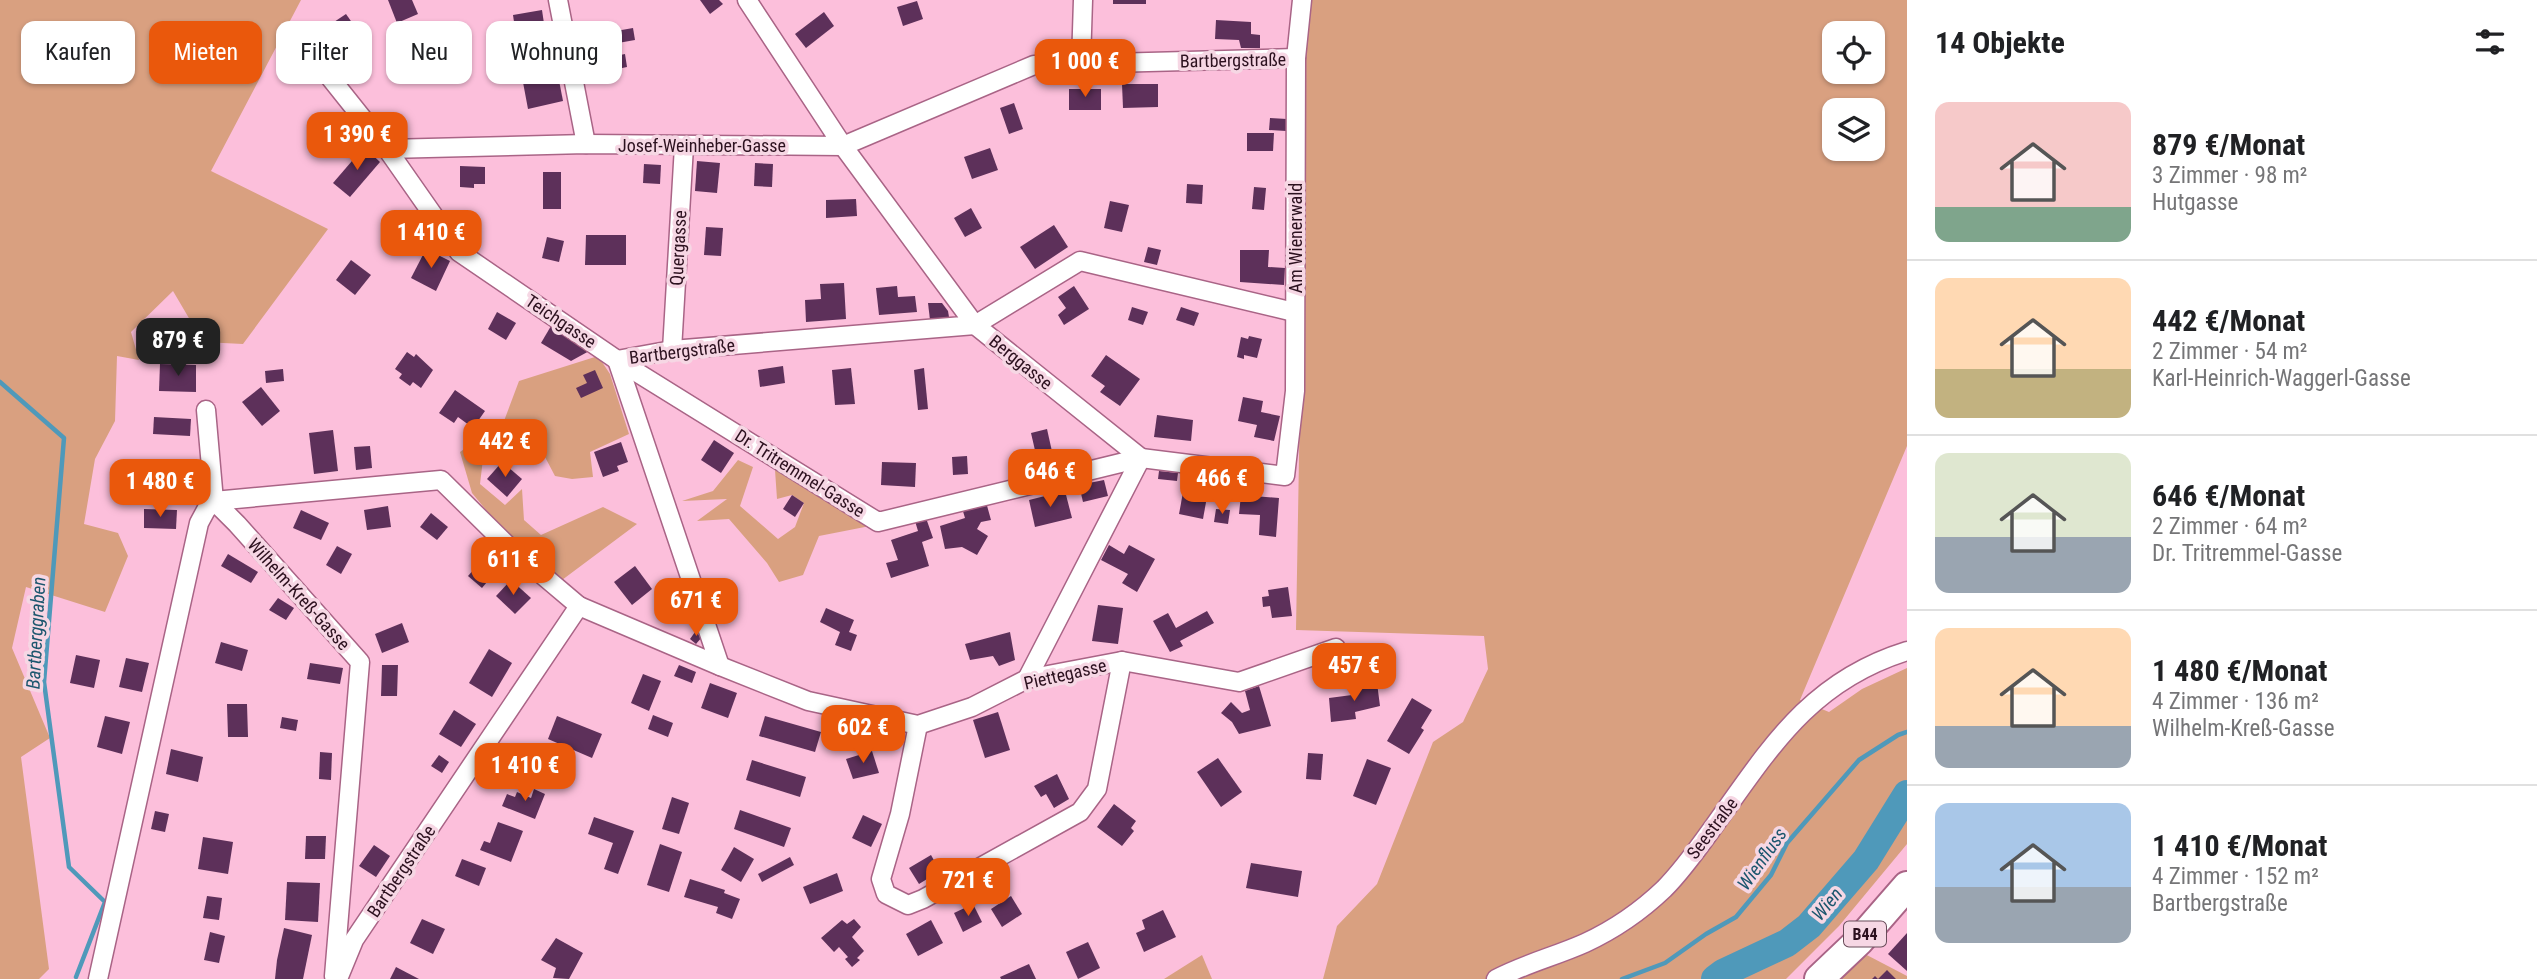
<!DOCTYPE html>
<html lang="de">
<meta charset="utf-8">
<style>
:root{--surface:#fff;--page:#f2f2f2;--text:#202124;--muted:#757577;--line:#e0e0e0;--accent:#ea580c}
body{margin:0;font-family:"Roboto Condensed",sans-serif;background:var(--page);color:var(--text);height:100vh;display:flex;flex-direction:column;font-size:26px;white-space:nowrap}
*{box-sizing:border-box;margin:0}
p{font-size:23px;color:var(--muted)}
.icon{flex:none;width:38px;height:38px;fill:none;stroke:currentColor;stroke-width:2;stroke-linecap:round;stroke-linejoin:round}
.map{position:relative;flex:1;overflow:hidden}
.details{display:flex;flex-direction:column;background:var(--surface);width:630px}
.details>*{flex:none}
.guide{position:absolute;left:21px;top:21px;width:665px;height:63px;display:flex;gap:14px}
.buttons{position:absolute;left:1822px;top:21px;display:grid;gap:14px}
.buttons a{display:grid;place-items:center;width:63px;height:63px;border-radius:14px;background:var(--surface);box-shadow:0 2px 5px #0004;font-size:35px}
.price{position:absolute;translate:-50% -60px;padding:0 16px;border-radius:14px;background:var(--accent);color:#fff;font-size:23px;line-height:46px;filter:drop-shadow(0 2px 4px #0008)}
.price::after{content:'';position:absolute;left:50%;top:42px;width:21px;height:16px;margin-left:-10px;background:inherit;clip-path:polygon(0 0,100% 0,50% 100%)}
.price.on{background:#222;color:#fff}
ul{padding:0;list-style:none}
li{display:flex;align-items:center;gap:21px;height:175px;padding:0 28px}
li+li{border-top:2px solid var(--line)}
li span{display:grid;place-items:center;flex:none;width:196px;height:140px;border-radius:14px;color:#555}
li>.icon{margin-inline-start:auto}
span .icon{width:84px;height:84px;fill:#fffc;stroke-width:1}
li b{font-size:30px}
h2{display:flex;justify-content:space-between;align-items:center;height:84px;padding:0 28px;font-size:30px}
.tag{padding:0 24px;border-radius:14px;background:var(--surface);box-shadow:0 2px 5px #0004;font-size:24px;line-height:63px}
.tag.on{background:var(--accent);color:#fff}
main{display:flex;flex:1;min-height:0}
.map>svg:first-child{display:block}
</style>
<main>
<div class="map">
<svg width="1907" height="979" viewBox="0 0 1907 979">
<rect width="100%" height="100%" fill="#fcbfdb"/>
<g fill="#d9a080" fill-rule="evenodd">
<path d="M0 0H301L211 171 328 229 243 344 203 342 173 291 131 332 139 360 117 356 115 421 95 459 84 524 118 533 128 556 105 612 26 587 12 648 50 738 21 757 49 969 39 979H0Z"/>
<path d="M1307 0H1907V446L1800 700 1829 712 1862 689 1907 668V844L1839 926 1786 979H1323L1337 926 1377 884 1433 742 1463 722 1488 669 1484 636 1296 630ZM1834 33H1872V72H1834ZM1834 110H1872V149H1834Z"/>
<path d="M598 356 610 374 629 434 590 452 593 477 572 479 555 476 527 423 516 419 511 440 483 459 480 484 505 505 522 489 524 520 541 535 603 507 637 524 562 580 501 528 472 493 460 452 504 421 519 381Z"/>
<path d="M738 460 753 467 740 506 778 539 795 527 804 503 792 495 777 499 775 470 870 526 819 536 803 575 779 582 767 563 729 519 697 521 727 499 682 501 713 491Z"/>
<path d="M1863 953 1907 976V979H1832Z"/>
<path d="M1202 955 1212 979H1164Z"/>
</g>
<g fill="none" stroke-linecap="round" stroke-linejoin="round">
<g stroke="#4f99ba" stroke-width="4.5">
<path d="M0 382 64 438 44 682 69 867 105 902 76 977"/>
<path d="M1622 979 1665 963 1706 934 1736 917 1771 875 1787 843 1859 760 1898 735 1907 732"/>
</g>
<path stroke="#4f99ba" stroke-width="28" d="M1715 979 1723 973 1787 943 1809 926 1866 860 1907 794"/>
</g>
<g fill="#5d305a">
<path d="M388 0H412L418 14 397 23Z"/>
<path d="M700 0H719L723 4 710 14Z"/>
<rect x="1113" y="0" width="33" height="4"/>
<path d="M917 1 923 19 903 26 897 7Z"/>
<path d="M542 10 547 44 518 49 513 15Z"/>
<path d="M824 12 834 26 806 48 795 34Z"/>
<path d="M346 14 360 34 339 49 325 28Z"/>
<path d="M1216 20 1251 22V34L1260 35V48H1241L1239 40 1215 39Z"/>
<path d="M633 28 635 40 618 43 616 31Z"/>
<path d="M625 54 627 67 608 71 606 58Z"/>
<path d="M557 70 563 101 528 109 522 77Z"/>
<path d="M1122 84H1158V107L1123 108Z"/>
<rect x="1069" y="89" width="32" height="21"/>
<path d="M1014 103 1023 129 1009 134 1000 108Z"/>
<path d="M1270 118 1287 119 1286 131 1269 130Z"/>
<path d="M1247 133H1274L1273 151H1247Z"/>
<path d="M364 147 380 162 350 197 333 183Z"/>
<path d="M990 148 998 170 972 179 964 157Z"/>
<path d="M697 161 720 163 717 193 695 191Z"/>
<path d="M755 163 773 164 772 187 754 186Z"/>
<path d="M644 164 661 165 660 184 643 183Z"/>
<path d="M460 166 485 167V184H474V188L460 187Z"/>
<rect x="543" y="172" width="18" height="37"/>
<path d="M1187 184 1203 185 1202 204 1186 203Z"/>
<path d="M1254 187 1266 188 1264 210 1252 209Z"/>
<path d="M856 199 857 216 826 218V200Z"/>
<path d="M1110 201 1129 205 1122 232 1104 228Z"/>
<path d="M971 208 982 228 965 237 954 218Z"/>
<path d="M1054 225 1068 247 1035 269 1020 247Z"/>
<path d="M706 227 723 228 721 256 704 255Z"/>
<path d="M586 235H626V265H585Z"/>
<path d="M547 237 564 241 559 262 542 258Z"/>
<path d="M1148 247 1161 250 1157 265 1144 262Z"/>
<path d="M426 249 450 261 436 291 411 278Z"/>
<path d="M1240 250H1269L1268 267 1285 268 1284 285 1240 282Z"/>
<path d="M351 260 371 275 355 295 336 280Z"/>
<path d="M844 283 846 319 806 322 805 300 821 299 820 284Z"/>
<path d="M897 286 898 297 915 296 917 312 879 315 876 288Z"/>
<path d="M1074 286 1089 309 1064 325 1058 315 1066 308 1058 297Z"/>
<path d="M928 303H942L948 311 949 317 930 320Z"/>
<path d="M1132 307 1148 312 1143 325 1128 320Z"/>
<path d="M1181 307 1199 313 1194 326 1176 320Z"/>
<path d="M497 312 516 323 506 340 488 329Z"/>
<path d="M551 326 591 350 571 361 541 343Z"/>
<path d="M1249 336 1262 339 1257 358 1244 355V359L1237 357 1241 337 1248 339Z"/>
<path d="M407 352 414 357 416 354 433 370 421 388 413 382 410 386 399 378 402 374 395 369Z"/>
<path d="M1106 355 1140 379 1120 406 1100 392 1105 386 1091 376Z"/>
<path d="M160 364 196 365V392L159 391Z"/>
<path d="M783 366 785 383 760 387 758 370Z"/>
<path d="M851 368 855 404 835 405 832 370Z"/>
<path d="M924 368 928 409 918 410 914 370Z"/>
<path d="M283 369 284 381 266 383 265 371Z"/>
<path d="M595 370 603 388 581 398 576 388 587 383 583 375Z"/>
<path d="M261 387 280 411 262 426 242 402Z"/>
<path d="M455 390 485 411 473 428 458 417 454 423 439 413Z"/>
<path d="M1243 397 1263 401 1261 412 1280 416 1274 441 1254 437 1257 425 1238 421Z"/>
<path d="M1157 415 1193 420 1191 441 1154 437Z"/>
<path d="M154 417 191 419 190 436 153 434Z"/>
<path d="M1047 429 1053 456 1037 459 1031 433Z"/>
<path d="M333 430 338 471 314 474 309 433Z"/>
<path d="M714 440 734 453 721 473 701 460Z"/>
<path d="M621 442 628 462 617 466 619 471 603 477 594 452Z"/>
<path d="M370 446 372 468 356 470 354 447Z"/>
<path d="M967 456 968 474 953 475 952 457Z"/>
<path d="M148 461 184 462V485L146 484Z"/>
<path d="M502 462 522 479 507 497 487 479Z"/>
<path d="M882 462 916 463 915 487 881 485Z"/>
<path d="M1159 471 1178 473 1177 481 1158 479Z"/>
<path d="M1104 480 1108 496 1083 502 1079 485Z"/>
<path d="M1184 487 1208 491 1203 519 1179 514Z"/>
<path d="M1065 491 1072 518 1035 527 1029 500Z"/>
<path d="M792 495 804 503 795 517 783 509Z"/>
<path d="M1241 495 1279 498 1276 537 1259 535 1260 515 1239 514Z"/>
<path d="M986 502 991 520 981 522 977 529 988 536 977 555 962 547 945 549 940 526 965 518 962 508Z"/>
<path d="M388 506 391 527 367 530 364 510Z"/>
<path d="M144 509 177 510 176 529 144 528Z"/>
<path d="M1216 509 1230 510 1228 524 1214 522Z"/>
<path d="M301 510 329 523 321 540 293 528Z"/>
<path d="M431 513 448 527 437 540 420 527Z"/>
<path d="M926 518 933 538 922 542 929 566 891 578 886 563 898 560 891 540 918 531 915 521Z"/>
<path d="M1109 545 1124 554 1129 545 1155 559 1137 592 1122 583 1128 574 1101 560Z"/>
<path d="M337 546 352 554 341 574 326 565Z"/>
<path d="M228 554 258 572 251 583 221 566Z"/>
<path d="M483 559 496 571 482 588 468 576Z"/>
<path d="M635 566 652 589 632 605 614 582Z"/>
<path d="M511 580 531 598 515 614 496 596Z"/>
<path d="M1288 587 1292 616 1272 618 1270 606 1263 607 1262 597 1269 596 1268 590Z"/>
<path d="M278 598 294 608 286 620 269 610Z"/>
<path d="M1098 605 1123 608 1118 644 1092 641Z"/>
<path d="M826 608 854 620 849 632 857 635 851 651 835 645 840 632 820 622Z"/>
<path d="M1207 611 1214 623 1180 641 1183 646 1170 652 1153 621 1168 613 1176 628Z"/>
<path d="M402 623 409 642 382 653 375 634Z"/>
<path d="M695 632 702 637 696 644 690 639Z"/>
<path d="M1010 632 1015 660 999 666 993 656 970 660 965 644Z"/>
<path d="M221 642 248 650 242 671 215 663Z"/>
<path d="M489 649 512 663 492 697 469 683Z"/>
<path d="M76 655 100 660 94 688 70 683Z"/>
<path d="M126 658 149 663 142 692 119 687Z"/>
<path d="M310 663 343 668 340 684 307 679Z"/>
<path d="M382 665H398L397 696H381Z"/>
<path d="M679 665 696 672 692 683 674 676Z"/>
<path d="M643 674 661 681 649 711 631 703Z"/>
<path d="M710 683 737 693 728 718 701 708Z"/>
<path d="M1377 683 1380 706 1355 712 1356 719 1331 722 1329 698 1352 695V689Z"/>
<path d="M1259 686 1271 726 1239 734 1232 722 1221 713 1231 702 1242 713 1250 710 1245 691Z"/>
<path d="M1412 698 1432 710 1421 728 1424 730 1409 754 1387 741Z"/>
<path d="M227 704H247L248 737H228Z"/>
<path d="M454 710 476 724 461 747 439 734Z"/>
<path d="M998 712 1010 750 985 758 973 720Z"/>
<path d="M653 715 673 723 668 737 648 729Z"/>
<path d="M105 716 130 722 122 754 97 747Z"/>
<path d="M557 716 602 734 592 758 548 739Z"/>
<path d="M765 716 821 732 815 752 759 736Z"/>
<path d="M282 717 298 720 296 731 280 728Z"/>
<path d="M171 749 203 757 198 782 166 774Z"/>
<path d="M872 751 879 773 853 779 846 759Z"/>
<path d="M320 752 332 753 331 780 319 779Z"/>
<path d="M1308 753 1323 754 1321 780 1306 779Z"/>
<path d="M439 755 449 762 442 773 431 766Z"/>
<path d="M1218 758 1242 792 1221 807 1197 772Z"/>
<path d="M1367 759 1391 768 1376 805 1353 796Z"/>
<path d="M752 760 806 777 800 797 746 780Z"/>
<path d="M1057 774 1069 799 1054 808 1046 794 1041 797 1034 786Z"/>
<path d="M534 789 545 794 535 819 502 806 507 794 515 797 517 792 531 798Z"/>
<path d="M672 797 689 803 679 834 662 829Z"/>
<path d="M1114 804 1136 821 1131 828 1134 831 1122 846 1097 827Z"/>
<path d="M740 810 791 828 784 847 734 829Z"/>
<path d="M155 811 169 814 165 832 151 829Z"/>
<path d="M863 815 882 824 871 847 852 838Z"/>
<path d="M594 817 634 831 618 874 604 869 613 843 588 834Z"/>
<path d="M498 822 523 831 511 862 480 850 484 841 490 843Z"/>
<path d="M306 836H326L325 859H305Z"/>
<path d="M203 837 233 842 228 874 198 869Z"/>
<path d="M660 844 682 852 669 892 647 885Z"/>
<path d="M374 845 390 856 376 877 359 866Z"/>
<path d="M734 847 754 859 741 882 721 870Z"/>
<path d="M931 855 940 871 919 884 909 868Z"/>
<path d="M790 857 794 865 762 882 758 874Z"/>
<path d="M462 859 486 868 479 886 455 876Z"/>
<path d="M1251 863 1302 871 1298 897 1246 888Z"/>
<path d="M837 873 843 891 810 904 803 887Z"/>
<path d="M690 879 725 890 724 893 740 899 732 919 716 913 718 907 684 897Z"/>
<path d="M287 882 320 883 318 922 285 920Z"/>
<path d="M207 896 222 898 219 920 203 918Z"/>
<path d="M1011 896 1022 914 1002 927 991 909Z"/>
<path d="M973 904 982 922 963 932 954 913Z"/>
<path d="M1163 910 1176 937 1144 952 1136 933 1145 929 1142 920Z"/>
<path d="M422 919 445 929 433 954 410 943Z"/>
<path d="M854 919 861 927 852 937 864 951 857 958 860 960 852 967 845 959 848 957 839 947 834 952 821 938 842 920 847 924Z"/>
<path d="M931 920 943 943 918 956 906 934Z"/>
<path d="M284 928 312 935 303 979H275L277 960Z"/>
<path d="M210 932 225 936 219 963 204 960Z"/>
<path d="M1907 933V971L1888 954Z"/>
<path d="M556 938 583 953 569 979 553 978 556 968 541 960Z"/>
<path d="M1088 942 1100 968 1078 979 1066 952Z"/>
<path d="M1029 964 1036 979H1001L1000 977Z"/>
<path d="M396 967 419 979H390Z"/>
<path d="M1887 970 1896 979H1872L1875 976 1878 979Z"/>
</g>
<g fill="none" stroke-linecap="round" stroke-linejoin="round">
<defs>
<g id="minor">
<path d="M558 0 586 144"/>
<path d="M316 60 387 149 459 252 617 360 878 522 1141 458 1285 476 1295 391 1296 58 1302 0"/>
<path d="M1081 63 1083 0"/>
<path d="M387 149 586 144 843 146 747 0"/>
<path d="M672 350 684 146"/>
<path d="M206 410 214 501"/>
<path d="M214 501 237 524 360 662 334 976"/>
<path d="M214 501 441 480 507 545 579 606"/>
<path d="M720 666 808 701 918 725 972 707 1027 679 1122 661 1239 682 1336 648"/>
<path d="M1027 679 1141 458 975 325 1080 261 1294 312"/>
<path d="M918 725 900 814 881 879 886 894 908 905 923 899 1080 812 1097 789 1122 661"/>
<path d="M98 979 199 523 206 510 214 501"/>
<path d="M338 979 354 940 579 606 720 666 617 360 672 350 975 325 843 146 1034 65 1296 58"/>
<path d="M1496 979C1524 964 1556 956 1585 943 1613 930 1642 910 1664 889 1683 870 1699 847 1714 826 1770 748 1810 681 1907 651"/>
</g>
<path id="primary" d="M1819 979 1859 941 1907 886"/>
</defs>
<use href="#minor" stroke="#a96486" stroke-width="21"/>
<use href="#primary" stroke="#a96486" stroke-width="32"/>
<use href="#minor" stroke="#fff" stroke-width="18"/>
<use href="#primary" stroke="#fff" stroke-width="28"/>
</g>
<g text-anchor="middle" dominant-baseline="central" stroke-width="7" stroke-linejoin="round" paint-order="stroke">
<rect fill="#f6d7e4" stroke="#694c5a" stroke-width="2" x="1844" y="921.5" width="42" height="25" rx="5"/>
<g font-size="16" font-weight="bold" fill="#2c111f">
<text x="1865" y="934">B44</text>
</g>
<g font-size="18" fill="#2c111f" stroke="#f6d7e4">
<text transform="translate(1233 60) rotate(-1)">Bartbergstraße</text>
<text x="702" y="145">Josef-Weinheber-Gasse</text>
<text transform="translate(1295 238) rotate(-90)">Am Wienerwald</text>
<text transform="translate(678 248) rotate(-87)">Quergasse</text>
<text transform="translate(561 321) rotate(34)">Teichgasse</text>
<text transform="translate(682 351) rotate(-7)">Bartbergstraße</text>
<text transform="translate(1021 362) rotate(39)">Berggasse</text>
<text transform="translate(800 473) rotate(32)">Dr. Tritremmel-Gasse</text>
<text transform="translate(299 594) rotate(48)">Wilhelm-Kreß-Gasse</text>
<text transform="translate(1065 674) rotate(-13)">Piettegasse</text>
<text transform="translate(1712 828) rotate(-53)">Seestraße</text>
<text transform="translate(401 871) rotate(-56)">Bartbergstraße</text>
</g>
<g font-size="19" font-style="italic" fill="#1b566e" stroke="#f6d7e4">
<text transform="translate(36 633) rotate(-87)">Bartberggraben</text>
<text transform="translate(1762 859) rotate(-55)">Wienfluss</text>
<text transform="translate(1827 904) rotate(-50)">Wien</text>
</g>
</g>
</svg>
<div class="buttons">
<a><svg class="icon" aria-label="locate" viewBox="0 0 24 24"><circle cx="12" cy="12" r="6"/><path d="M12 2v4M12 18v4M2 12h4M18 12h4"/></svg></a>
<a><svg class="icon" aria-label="layers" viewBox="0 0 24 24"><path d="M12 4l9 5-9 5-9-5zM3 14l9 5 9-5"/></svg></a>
</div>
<b class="price" style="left:1085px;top:99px">1 000 €</b>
<b class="price" style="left:357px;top:172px">1 390 €</b>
<b class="price" style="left:431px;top:270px">1 410 €</b>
<b class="price on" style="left:178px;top:378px">879 €</b>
<b class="price" style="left:505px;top:479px">442 €</b>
<b class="price" style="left:1050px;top:509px">646 €</b>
<b class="price" style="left:1222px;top:516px">466 €</b>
<b class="price" style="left:160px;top:519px">1 480 €</b>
<b class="price" style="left:513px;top:597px">611 €</b>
<b class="price" style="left:696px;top:638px">671 €</b>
<b class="price" style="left:1354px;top:703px">457 €</b>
<b class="price" style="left:863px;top:765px">602 €</b>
<b class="price" style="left:525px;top:803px">1 410 €</b>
<b class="price" style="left:968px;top:918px">721 €</b>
<div class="guide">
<a class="tag">Kaufen</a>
<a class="tag on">Mieten</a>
<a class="tag">Filter</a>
<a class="tag">Neu</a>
<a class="tag">Wohnung</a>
</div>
</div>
<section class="details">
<h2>14 Objekte<svg class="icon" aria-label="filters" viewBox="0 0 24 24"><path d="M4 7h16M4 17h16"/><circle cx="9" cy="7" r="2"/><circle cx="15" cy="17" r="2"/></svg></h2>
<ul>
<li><span style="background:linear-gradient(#f6c9c9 75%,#7fa58c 0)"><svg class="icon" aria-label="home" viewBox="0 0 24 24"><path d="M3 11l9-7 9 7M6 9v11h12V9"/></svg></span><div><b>879 €/Monat</b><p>3 Zimmer · 98 m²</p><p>Hutgasse</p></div></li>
<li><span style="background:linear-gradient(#ffd9b3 65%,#c2b280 0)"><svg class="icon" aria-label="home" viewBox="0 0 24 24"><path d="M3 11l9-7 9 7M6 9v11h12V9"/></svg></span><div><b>442 €/Monat</b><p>2 Zimmer · 54 m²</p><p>Karl-Heinrich-Waggerl-Gasse</p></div></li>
<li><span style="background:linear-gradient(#dfe7d0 60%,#9aa5b1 0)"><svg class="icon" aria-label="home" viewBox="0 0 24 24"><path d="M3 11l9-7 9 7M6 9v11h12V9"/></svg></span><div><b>646 €/Monat</b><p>2 Zimmer · 64 m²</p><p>Dr. Tritremmel-Gasse</p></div></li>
<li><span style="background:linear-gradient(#ffd9b3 70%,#9aa5b1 0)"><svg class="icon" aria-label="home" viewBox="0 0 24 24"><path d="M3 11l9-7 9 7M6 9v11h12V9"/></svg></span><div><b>1 480 €/Monat</b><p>4 Zimmer · 136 m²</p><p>Wilhelm-Kreß-Gasse</p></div></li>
<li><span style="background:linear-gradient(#a9c7e8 60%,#9aa5b1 0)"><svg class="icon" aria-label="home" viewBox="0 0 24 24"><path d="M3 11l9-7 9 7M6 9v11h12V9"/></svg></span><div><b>1 410 €/Monat</b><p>4 Zimmer · 152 m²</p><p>Bartbergstraße</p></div></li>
</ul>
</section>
</main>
